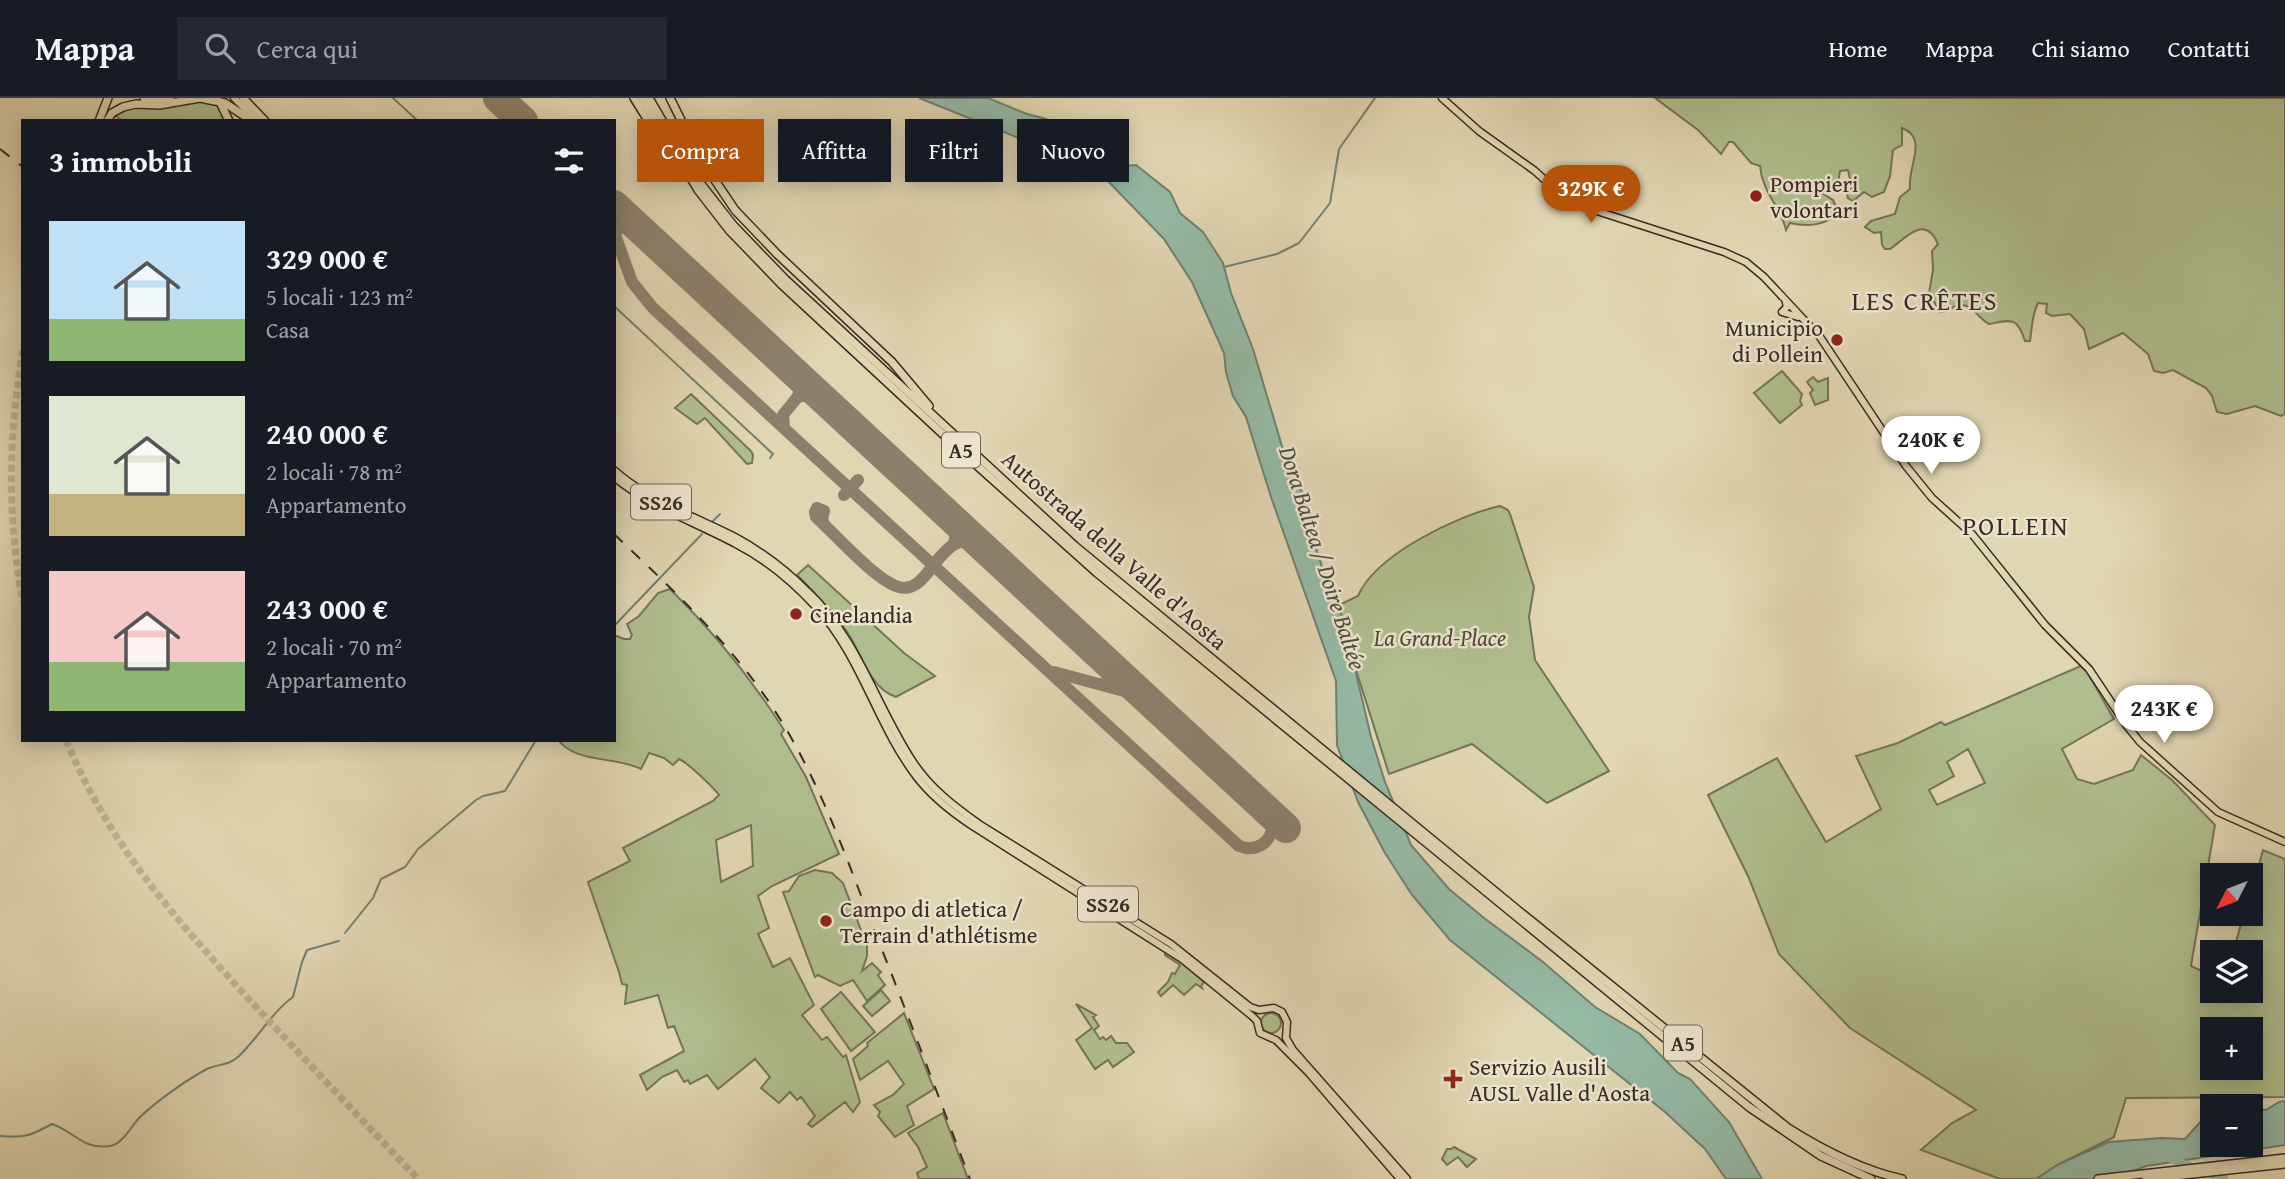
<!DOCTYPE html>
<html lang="it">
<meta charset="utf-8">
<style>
:root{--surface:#171b24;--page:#242831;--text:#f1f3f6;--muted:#9ea1a6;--line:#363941;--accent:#b45309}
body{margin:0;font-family:"Gentium Book Plus",serif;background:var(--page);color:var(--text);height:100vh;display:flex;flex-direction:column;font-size:26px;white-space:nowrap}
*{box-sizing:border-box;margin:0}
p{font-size:23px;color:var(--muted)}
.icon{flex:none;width:38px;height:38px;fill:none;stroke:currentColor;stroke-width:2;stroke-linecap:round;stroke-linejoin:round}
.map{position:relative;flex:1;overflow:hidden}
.side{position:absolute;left:21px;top:21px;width:595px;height:623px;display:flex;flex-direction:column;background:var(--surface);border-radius:0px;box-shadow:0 4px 18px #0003}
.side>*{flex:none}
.banner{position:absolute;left:637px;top:21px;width:665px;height:63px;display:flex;gap:14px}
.needle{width:46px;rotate:228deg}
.tools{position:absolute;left:2200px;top:765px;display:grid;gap:14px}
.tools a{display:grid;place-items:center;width:63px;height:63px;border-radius:0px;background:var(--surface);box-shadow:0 4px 18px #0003;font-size:35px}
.price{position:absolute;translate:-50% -60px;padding:0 16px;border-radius:24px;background:#fff;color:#222;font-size:23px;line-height:46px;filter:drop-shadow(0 2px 4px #0008)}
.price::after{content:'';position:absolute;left:50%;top:42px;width:21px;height:16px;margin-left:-10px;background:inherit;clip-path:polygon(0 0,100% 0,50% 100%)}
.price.on{background:var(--accent);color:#fff}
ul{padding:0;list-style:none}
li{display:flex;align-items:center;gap:21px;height:175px;padding:0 28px}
li span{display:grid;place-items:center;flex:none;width:196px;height:140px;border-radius:0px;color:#555}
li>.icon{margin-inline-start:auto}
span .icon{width:84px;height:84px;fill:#fffc;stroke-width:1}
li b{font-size:30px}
h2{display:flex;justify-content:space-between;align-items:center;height:84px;padding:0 28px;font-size:30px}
.chip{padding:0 24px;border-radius:0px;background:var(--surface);box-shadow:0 4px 18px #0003;font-size:24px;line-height:63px}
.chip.on{background:var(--accent);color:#fff}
header{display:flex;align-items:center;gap:42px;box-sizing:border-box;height:98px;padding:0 35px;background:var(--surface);border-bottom:2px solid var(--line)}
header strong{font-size:33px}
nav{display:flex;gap:38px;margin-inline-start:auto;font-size:24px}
.search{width:490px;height:63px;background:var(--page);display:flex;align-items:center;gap:18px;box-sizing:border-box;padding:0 24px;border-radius:0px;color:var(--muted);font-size:26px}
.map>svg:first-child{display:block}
</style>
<header>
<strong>Mappa</strong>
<div class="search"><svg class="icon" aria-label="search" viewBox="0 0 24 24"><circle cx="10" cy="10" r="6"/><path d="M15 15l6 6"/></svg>Cerca qui</div>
<nav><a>Home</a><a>Mappa</a><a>Chi siamo</a><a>Contatti</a></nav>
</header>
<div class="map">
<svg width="2285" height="1081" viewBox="0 0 2285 1081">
<rect width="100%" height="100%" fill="#e1d6b2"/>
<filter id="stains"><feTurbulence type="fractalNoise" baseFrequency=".00286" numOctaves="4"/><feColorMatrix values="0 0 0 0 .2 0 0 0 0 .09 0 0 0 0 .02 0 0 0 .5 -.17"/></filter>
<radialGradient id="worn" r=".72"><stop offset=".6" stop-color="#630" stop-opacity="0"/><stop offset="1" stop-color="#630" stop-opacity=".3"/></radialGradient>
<g fill="#b0be8e" stroke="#74745a" stroke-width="2" fill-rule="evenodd">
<path d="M1655 0H2285V316L2281 318 2255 308 2227 316 2217 314 2212 298 2206 290 2173 272 2163 275 2154 273 2148 256 2123 235 2089 251 2084 231 2070 216 2052 218 2046 215 2047 206 2038 205C2032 216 2032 230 2030 243H2025C2017 218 2011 222 1989 226 1980 222 1972 206 1961 207 1953 207 1948 215 1940 214L1929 195 1933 172 1932 153 1938 146C1925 115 1905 141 1890 151H1885L1882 147 1881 134 1874 135 1865 129 1871 123 1895 116 1900 99 1910 91C1907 69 1929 40 1902 30V47L1893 52 1890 78 1884 94 1872 99 1864 94 1853 103 1848 100 1847 96 1852 90 1848 72 1840 73 1838 85 1822 95 1833 102 1838 113C1829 128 1806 129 1790 125L1786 132C1781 109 1762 94 1760 68L1751 65 1733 44H1729L1721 56 1698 32Z"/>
<path d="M199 2C216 4 220 8 227 23H123L114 17 133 9Z"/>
<path d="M1782 273 1802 296 1800 303 1802 307 1780 325 1754 295Z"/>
<path d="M1813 279 1818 284 1828 280V302L1815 307 1810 295 1813 292 1807 284Z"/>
<path d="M691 296 751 353 753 357 752 365 747 366 705 320 697 326 675 310Z"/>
<path d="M1500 408 1508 412 1510 416 1534 489 1529 519 1535 562 1609 673 1547 705 1472 646 1389 676 1343 531 1339 507 1358 498C1375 457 1458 417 1500 408Z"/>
<path d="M808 467 904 555 935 578 896 599C868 590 862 553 845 531 830 512 815 494 797 477Z"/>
<path d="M670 491C714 534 751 580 784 632L781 636 806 679 839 756 772 788 758 798 769 830 758 836 773 869 790 860 814 907 802 917 822 942 827 939 843 959 846 957 860 1004 853 1014 845 1004 812 1029 808 1026 815 1018 801 999 797 1002 790 994 779 1005 761 990 770 979 755 961 718 991 707 977 690 986 688 982 684 984 677 972 662 979 647 992 640 977 684 953 674 928 668 930 658 897 625 906 627 887 622 886 619 874 588 784 630 763 623 750 713 703 719 697C714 690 687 664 679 661L673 667 664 660 649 655 641 671C616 658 577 666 558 642H614V537L624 541H630L632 537 627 526 639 518 658 495ZM751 727 753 768 721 784 716 742Z"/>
<path d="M2083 567 2114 621 2062 651 2077 681 2094 686 2133 672 2141 657 2172 682 2215 727 2191 868 2212 878V892H2250V854H2233L2244 816H2250L2251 795 2263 752 2285 761V999L2126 1000 2114 1039 2059 1066 2036 1081H2000L1921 1052 1952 1025 1976 1012 1850 930 1779 856 1748 778 1708 697 1777 660 1826 744 1881 711 1856 658 1898 645 1941 624 1945 627ZM1968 651 1985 685 1937 707 1929 692 1954 678 1947 664ZM2212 931H2250V970H2212Z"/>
<path d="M815 772 832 775 843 785 867 848V858L862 873 872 865 881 874 878 877 885 887 867 903 853 882 840 888 818 877 815 879 783 794 789 793 799 778Z"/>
<path d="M1166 854 1185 866 1204 884 1201 888 1202 890 1196 886 1184 897 1173 887 1161 898 1158 894 1168 884 1172 875 1175 876 1180 867 1165 857Z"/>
<path d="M881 892 890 903 872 918 863 908Z"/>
<path d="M841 894 875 934 851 953 821 911Z"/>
<path d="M1076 906 1096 917 1093 919 1099 928 1094 932 1100 941 1103 939 1106 942 1111 938 1116 945H1127L1134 954 1113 969 1108 962 1095 971 1076 942 1092 930Z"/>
<circle cx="1271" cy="925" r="10"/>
<path d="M904 915 934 991 907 1008 914 1027 895 1039 878 1018 880 1014 874 1007 893 997 904 986 888 963 860 982 853 961 868 948 867 945Z"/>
<path d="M943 1015 968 1081H919L917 1075 927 1069 918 1049 908 1035Z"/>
<path d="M1454 1049 1476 1061 1467 1069 1458 1059 1447 1067 1442 1061 1447 1051H1451Z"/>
</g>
<g fill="#95baa6" stroke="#708172" stroke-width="2">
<path d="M919 0H988L1027 16 1046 21 1058 30 1098 47 1123 68 1136 67 1170 94 1180 115 1203 134 1223 165 1231 195 1253 251 1284 355 1306 403 1313 441 1325 478 1334 488 1339 499 1343 531 1355 571 1371 639 1385 684 1411 747 1449 791 1484 820 1543 864 1595 909 1640 936 1678 975 1690 981 1729 1024 1762 1081H1726L1705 1051 1665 1014 1450 842 1412 797 1385 755 1358 704 1337 647 1336 583 1271 399 1246 319 1233 298 1226 274 1224 255 1192 184 1164 141 1107 82 1046 51Z"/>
<path d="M2285 1003V1047L2146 1068 2113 1081H2036L2059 1066 2109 1044 2161 1040 2185 1041 2204 1020 2212 1018V1046H2250L2251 1011 2266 1012 2279 1004Z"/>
</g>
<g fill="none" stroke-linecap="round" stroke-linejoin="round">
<g stroke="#708172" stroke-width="2">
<path d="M393 0 418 23"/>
<path d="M1224 169 1277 156 1299 145 1330 105 1339 51 1375 0"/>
<path d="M614 208 773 356 770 360"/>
<path d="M712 424 720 416"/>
<path d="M614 528 702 436"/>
<path d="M345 835 373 800 381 781 405 769 418 751 476 702 483 698 505 693 536 642"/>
<path d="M0 1038C25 1040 30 1038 52 1026 75 1034 83 1052 110 1048 123 1046 131 1028 140 1019 157 1003 185 983 205 972 218 965 227 969 239 958 258 940 272 914 293 899L302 864 307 852 339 843"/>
</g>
<path stroke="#95baa6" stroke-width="8" d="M2171 1061 2224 1081"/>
<g stroke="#8c806c" stroke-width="12">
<path d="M614 134 632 184 653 210 1239 748C1257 755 1272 744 1273 725L1264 709"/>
<path d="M615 138 618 129C627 122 634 127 642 133"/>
<path d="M798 299 811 296 824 301"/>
<path d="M784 329 783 317C796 299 807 297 794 274"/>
<path d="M844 397 858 382"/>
<path d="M950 419 957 432 954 445"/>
<path d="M824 426 822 421 824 413 817 410 815 414 816 419C835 436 876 483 899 489 930 498 937 433 977 444"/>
<path d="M1054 574 1124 593 1154 607"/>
<path d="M1100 586 1107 587 1113 583 1115 574 1112 568"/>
</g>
<g stroke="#8c806c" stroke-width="30">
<path d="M498 0 523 23"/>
<path d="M614 107 1286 730"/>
</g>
<g stroke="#bfb496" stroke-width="7" stroke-dasharray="7 3.5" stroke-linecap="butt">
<path d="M23 252C8 336 7 421 23 504"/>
<path d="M66 642C111 751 179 825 257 910 310 967 364 1024 418 1081"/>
</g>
<defs>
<g id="major">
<path d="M234 0 257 23"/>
<path d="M1442 0 1479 33 1535 73 1569 104 1724 154 1746 164 1764 179 1820 239 1906 368 1932 400 1972 436 2045 527 2089 571 2127 628 2140 644 2218 714 2285 744"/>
<path d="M1786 205 1787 209 1782 214 1798 219"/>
<path d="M614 372C649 403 694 418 735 439 761 453 786 472 807 493 858 540 876 608 913 664 930 690 954 708 979 726L1171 846 1250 909 1259 912 1274 910 1282 914 1287 924 1286 940 1293 952 1407 1081"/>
<path d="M614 379C650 409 695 424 736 446 765 461 793 484 815 508 861 557 876 625 916 678 931 698 950 713 971 727L1182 861 1252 918 1257 923 1260 935 1276 942 1309 975 1400 1081"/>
</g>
<g id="highway">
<path d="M144 0 155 3 170 0"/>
<path d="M243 0 265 23"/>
<path d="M634 0 661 43"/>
<path d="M642 0 698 92 729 132 782 187 973 364 1097 475 1749 1009 1821 1058 1871 1081"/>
<path d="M649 0 694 77 733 127 785 181 1075 448 1519 813 1788 1030C1823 1052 1861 1072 1902 1081"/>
<path d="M670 0 700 60 735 112 777 156 892 264 929 308"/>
<path d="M220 4 229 23"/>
<path d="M99 23 108 0"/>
<path d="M107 23 112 15 123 9 136 6 159 7 200 0 225 5 252 23"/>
<path d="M2098 1081 2285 1060"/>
<path d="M2146 1081 2285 1066"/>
</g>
</defs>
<use href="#major" stroke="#382b25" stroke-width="9"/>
<use href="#highway" stroke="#382b25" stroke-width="10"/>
<use href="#major" stroke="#e1d6b2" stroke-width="6"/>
<use href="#highway" stroke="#e1d6b2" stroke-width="7"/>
<g stroke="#382b25" stroke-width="2" stroke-dasharray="12 12" stroke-linecap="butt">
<path d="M0 51 23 69"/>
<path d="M614 436C674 493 736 550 780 621 819 684 845 755 871 824 905 909 937 995 970 1081"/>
</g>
</g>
<g fill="#8f2418" stroke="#ece4cd" stroke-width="2.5">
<circle cx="1756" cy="98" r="7"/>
<circle cx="1837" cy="242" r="7"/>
<circle cx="796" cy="516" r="7"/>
<circle cx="826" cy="823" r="7"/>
<path d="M1449.5 970.5h7v7h7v7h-7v7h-7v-7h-7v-7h7z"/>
</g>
<g text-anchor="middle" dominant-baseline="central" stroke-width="5" stroke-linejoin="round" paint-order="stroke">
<g fill="#ece4cd" stroke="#6e6257" stroke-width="2">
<rect x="942" y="334.5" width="38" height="35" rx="5"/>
<rect x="631" y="386.5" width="60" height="35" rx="5"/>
<rect x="1078" y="788.5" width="60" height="35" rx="5"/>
<rect x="1664" y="927.5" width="38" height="35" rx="5"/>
</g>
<g font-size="21" font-weight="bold" fill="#382b25">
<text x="961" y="352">A5</text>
<text x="661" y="404">SS26</text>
<text x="1108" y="806">SS26</text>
<text x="1683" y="945">A5</text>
</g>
<g font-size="23" fill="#382b25" stroke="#ece4cd" text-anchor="start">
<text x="1770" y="85">Pompieri<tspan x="1770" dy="26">volontari</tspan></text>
<text x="1823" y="229" text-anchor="end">Municipio<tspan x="1823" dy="26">di Pollein</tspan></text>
<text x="810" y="516">Cinelandia</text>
<text x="840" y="810">Campo di atletica /<tspan x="840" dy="26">Terrain d'athlétisme</tspan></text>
<text x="1469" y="968">Servizio Ausili<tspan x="1469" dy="26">AUSL Valle d'Aosta</tspan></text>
</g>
<g font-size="23" fill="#382b25" stroke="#ece4cd">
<text transform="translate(1115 452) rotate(41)">Autostrada della Valle d'Aosta</text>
</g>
<g font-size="23" font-style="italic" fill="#50483a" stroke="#ece4cd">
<text x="1440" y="539">La Grand-Place</text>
</g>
<g font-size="24" font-style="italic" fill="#4f4f45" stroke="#ece4cd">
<text transform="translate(1323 460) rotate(72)">Dora Baltea / Doire Baltée</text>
</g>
<g font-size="26" letter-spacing="2" fill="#382b25" stroke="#ece4cd">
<text x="1925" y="202">LES CRÊTES</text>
<text x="2016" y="427">POLLEIN</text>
</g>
</g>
<rect width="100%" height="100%" filter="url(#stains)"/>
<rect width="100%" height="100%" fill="url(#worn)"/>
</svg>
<div class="tools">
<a><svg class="needle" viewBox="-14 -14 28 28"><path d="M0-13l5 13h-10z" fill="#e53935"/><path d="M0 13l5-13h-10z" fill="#9ea1a6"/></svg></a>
<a><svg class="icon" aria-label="layers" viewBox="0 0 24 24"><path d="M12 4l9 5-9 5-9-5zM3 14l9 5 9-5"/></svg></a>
<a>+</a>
<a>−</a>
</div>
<b class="price on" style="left:1591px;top:127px">329K €</b>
<b class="price" style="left:1931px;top:378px">240K €</b>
<b class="price" style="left:2164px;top:647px">243K €</b>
<div class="banner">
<a class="chip on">Compra</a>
<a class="chip">Affitta</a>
<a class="chip">Filtri</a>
<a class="chip">Nuovo</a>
</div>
<section class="side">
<h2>3 immobili<svg class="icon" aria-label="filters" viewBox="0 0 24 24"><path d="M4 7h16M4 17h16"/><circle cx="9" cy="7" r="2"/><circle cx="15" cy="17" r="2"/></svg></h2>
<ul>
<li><span style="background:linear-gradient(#bfe0f5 70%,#8fb573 0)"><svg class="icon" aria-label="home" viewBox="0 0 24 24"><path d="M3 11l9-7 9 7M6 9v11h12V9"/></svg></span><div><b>329 000 €</b><p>5 locali · 123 m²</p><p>Casa</p></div></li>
<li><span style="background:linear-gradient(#dfe7d0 70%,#c2b280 0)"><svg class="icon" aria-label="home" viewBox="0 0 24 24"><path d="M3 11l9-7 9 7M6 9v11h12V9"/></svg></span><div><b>240 000 €</b><p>2 locali · 78 m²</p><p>Appartamento</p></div></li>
<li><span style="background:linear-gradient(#f6c9c9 65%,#8fb573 0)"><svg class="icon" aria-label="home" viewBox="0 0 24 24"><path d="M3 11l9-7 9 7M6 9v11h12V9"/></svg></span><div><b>243 000 €</b><p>2 locali · 70 m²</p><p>Appartamento</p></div></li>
</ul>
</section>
</div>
